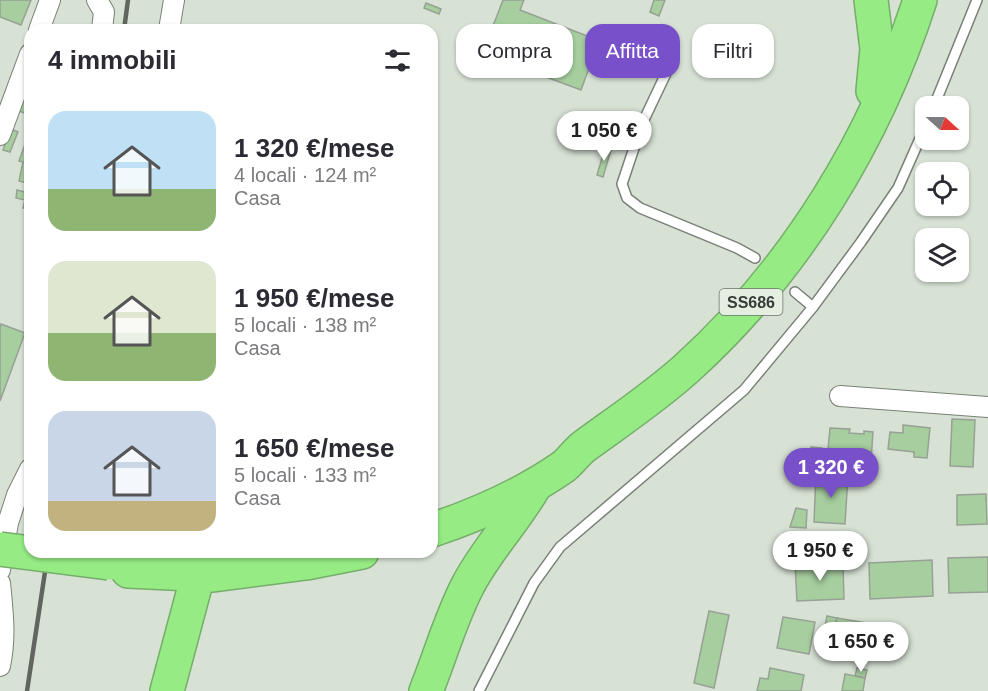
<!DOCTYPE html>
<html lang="it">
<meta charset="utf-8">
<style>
:root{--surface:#fff;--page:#f2f2f3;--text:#2b2b33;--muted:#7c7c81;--accent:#7851ca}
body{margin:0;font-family:Arial,sans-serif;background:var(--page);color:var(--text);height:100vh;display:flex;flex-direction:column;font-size:22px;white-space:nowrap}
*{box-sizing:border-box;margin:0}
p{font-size:20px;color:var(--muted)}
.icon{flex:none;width:33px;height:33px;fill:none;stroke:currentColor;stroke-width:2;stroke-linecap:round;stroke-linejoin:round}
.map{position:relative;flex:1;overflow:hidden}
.details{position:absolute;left:24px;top:24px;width:414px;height:534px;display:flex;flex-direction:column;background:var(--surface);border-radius:18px;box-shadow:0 2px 4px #0004}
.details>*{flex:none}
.guide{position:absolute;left:456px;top:24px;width:441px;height:54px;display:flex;gap:12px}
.needle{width:39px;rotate:111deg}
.fabs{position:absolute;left:915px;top:96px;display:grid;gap:12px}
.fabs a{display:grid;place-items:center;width:54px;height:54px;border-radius:12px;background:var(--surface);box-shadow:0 2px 4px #0004;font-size:30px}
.price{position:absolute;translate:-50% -51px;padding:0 14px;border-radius:21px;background:#fff;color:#222;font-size:20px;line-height:39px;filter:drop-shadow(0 2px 3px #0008)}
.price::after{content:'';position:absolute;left:50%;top:36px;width:18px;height:14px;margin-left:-9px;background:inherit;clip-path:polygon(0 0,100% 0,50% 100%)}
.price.on{background:var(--accent);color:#fff}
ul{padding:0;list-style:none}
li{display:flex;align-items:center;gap:18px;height:150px;padding:0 24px}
li span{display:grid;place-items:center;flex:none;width:168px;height:120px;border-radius:18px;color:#555}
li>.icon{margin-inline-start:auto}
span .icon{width:72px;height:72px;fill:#fffc;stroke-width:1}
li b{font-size:26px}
h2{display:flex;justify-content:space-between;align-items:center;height:72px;padding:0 24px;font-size:26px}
.chip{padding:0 21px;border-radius:18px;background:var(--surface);box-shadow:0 2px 4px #0004;font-size:21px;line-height:54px}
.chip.on{background:var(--accent);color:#fff}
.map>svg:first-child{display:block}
</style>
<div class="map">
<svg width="988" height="691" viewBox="0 0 988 691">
<rect width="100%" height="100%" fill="#d7e2d5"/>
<g fill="#a6ce9e" stroke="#97a195" stroke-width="1.5">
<path d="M0 0H31L21 25 0 17Z"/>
<path d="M503 0H524L520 10 644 58 637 77 592 60 581 90 514 65 518 56 486 44Z"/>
<path d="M654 0H665L659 16 650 12Z"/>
<path d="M426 3 441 9 439 14 424 8Z"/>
<path d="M22 97 30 99 29 115 17 110Z"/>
<path d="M615 118 620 120 612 146 606 144Z"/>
<path d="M11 129 18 132 10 152 3 150Z"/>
<path d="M28 136H30V210L23 208 25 200 16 198 17 190 25 192 27 183 19 181 23 162 19 161Z"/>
<path d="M605 148 611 150 603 177 597 175Z"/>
<path d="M1 324 25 333 0 401V328Z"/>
<path d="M952 419 975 420 973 467 950 466Z"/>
<path d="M903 425 930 428 927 458 914 457V452L888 449 890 432 903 433Z"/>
<path d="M830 428 850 429 849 433 864 434V431L873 432 871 461 860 460V456L840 455 841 450H828Z"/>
<path d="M811 447 822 448 821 463 805 462Z"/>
<path d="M816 474 848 476 845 524 814 522Z"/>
<path d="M986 494 987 524 957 525V495Z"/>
<path d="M796 508 807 510 806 528 790 527Z"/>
<path d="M988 557V592L949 593 948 558Z"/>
<path d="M932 560 933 596 870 599 869 563Z"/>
<path d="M843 564 844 599 797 601 795 565Z"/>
<path d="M709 611 729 615 714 688 694 683Z"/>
<path d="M827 616 837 618 833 638 823 636Z"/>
<path d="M783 617 815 622 809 654 777 648Z"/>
<path d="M837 618 867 623 860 655 833 650 836 638 833 637Z"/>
<path d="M770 668 804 675 801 691H757L760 678 768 679Z"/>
<path d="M857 668 867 670 865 678 855 676Z"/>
<path d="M845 674 865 678 863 691H842Z"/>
</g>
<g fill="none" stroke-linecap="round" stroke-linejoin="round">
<defs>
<g id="lane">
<path d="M670 65 642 124 622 184 627 198 640 208 737 248 755 258"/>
<path d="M934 106 977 0"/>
<path d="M795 292 813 307"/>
<path d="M479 691 534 583 560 547 744 390 813 307 861 242 898 188 926 125"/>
</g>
<g id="street">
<path d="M97 0 104 12 102 30"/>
<path d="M39 30 50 0"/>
<path d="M169 30 174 0"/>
<path d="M0 135 30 54"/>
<path d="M840 396 988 407"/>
<path d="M0 570 8 523 17 495 30 469"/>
<path d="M0 583C3 613 6 637 0 666"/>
</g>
<g id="highway">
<path d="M871 0 877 49 873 91"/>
<path d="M432 530C477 515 524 494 563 467 571 461 577 451 586 445 620 420 655 397 687 368 796 269 875 140 920 0"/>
<path d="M128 571 213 575 306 563 362 552"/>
<path d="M167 691 198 575 213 562"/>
<path d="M426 691C440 657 450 620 467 587 485 551 514 522 534 487"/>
</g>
</defs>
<use href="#lane" stroke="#788176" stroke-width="12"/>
<use href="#street" stroke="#788176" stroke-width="22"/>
<use href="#highway" stroke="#75ae6a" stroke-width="36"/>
<use href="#lane" stroke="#fff" stroke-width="9"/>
<use href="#street" stroke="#fff" stroke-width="20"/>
<use href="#highway" stroke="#96eb85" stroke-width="33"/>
<g stroke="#60665f" stroke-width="4.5">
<path d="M124 30 128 0"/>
<path d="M27 691 48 552"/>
</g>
<defs>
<path id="highway-bridge" d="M0 549 109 563"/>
</defs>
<use href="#highway-bridge" stroke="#75ae6a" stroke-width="36" stroke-linecap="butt"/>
<use href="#highway-bridge" stroke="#96eb85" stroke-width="33"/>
</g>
<g text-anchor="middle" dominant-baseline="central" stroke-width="4.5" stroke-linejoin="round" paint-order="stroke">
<rect fill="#e4efe2" stroke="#6c726a" stroke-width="1.5" x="719.5" y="289" width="63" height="26" rx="4.5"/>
<g font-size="16" font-weight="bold" fill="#383c37">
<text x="751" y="302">SS686</text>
</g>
</g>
</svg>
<div class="fabs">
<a><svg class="needle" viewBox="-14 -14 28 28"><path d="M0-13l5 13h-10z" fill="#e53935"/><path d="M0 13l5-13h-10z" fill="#7c7c81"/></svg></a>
<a><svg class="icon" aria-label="locate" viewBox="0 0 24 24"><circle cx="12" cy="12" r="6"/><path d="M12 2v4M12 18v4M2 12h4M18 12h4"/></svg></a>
<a><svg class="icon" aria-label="layers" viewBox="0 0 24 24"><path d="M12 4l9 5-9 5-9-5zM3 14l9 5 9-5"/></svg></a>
</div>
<b class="price" style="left:604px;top:162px">1 050 €</b>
<b class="price on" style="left:831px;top:499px">1 320 €</b>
<b class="price" style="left:820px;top:582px">1 950 €</b>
<b class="price" style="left:861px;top:673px">1 650 €</b>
<div class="guide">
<a class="chip">Compra</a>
<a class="chip on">Affitta</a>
<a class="chip">Filtri</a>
</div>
<section class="details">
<h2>4 immobili<svg class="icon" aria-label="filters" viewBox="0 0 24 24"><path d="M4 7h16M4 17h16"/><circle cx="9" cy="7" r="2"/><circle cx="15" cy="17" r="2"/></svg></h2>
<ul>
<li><span style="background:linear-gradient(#bfe0f5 65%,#8fb573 0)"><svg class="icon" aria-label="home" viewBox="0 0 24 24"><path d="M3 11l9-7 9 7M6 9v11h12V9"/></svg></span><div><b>1 320 €/mese</b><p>4 locali · 124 m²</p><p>Casa</p></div></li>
<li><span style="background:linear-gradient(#dfe7d0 60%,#8fb573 0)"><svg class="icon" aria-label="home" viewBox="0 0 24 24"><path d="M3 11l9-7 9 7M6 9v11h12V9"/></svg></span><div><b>1 950 €/mese</b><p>5 locali · 138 m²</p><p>Casa</p></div></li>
<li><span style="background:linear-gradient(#c9d6e8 75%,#c2b280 0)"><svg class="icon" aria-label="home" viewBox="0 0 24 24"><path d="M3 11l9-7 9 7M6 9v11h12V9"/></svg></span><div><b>1 650 €/mese</b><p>5 locali · 133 m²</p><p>Casa</p></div></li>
</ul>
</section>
</div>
